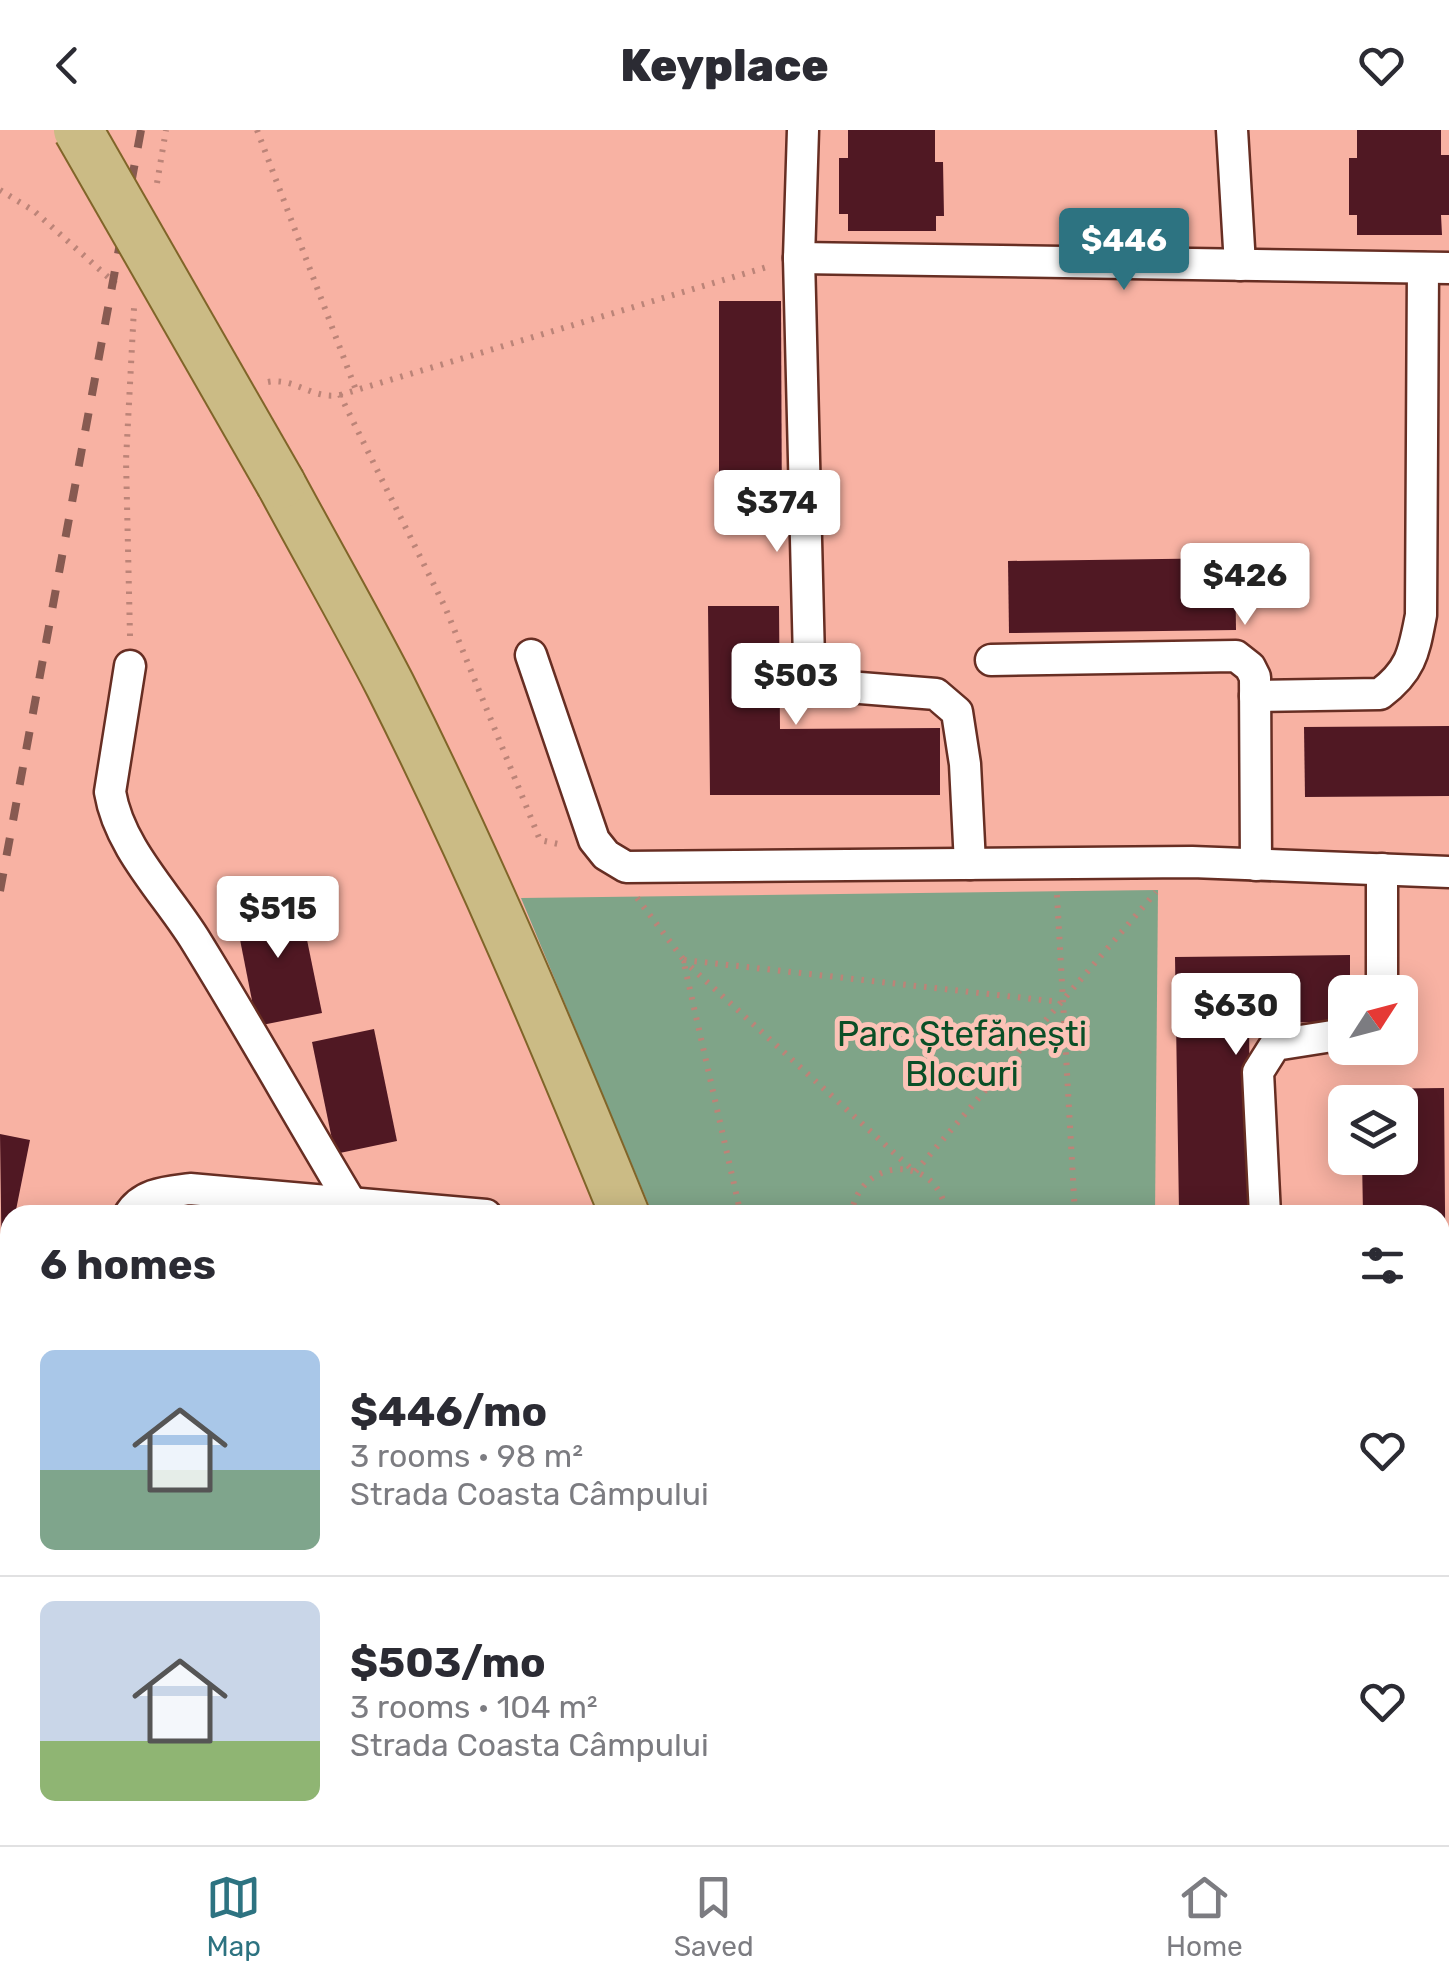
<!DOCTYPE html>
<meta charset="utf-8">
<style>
:root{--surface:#fff;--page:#f7f7f7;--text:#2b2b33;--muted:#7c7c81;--line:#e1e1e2;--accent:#2d7381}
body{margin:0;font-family:Rubik,sans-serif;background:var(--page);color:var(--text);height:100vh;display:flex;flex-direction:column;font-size:38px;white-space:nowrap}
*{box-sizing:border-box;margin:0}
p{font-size:32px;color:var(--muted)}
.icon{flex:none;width:55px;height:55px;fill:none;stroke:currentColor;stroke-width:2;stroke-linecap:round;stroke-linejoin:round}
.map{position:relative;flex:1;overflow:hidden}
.side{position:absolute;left:0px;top:1075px;width:1450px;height:640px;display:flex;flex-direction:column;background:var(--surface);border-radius:30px 30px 0 0;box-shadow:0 5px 25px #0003}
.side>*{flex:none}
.needle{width:65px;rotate:54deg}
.buttons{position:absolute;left:1328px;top:845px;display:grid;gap:20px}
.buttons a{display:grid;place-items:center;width:90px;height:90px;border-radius:15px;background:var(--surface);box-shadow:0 5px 25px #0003;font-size:50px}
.price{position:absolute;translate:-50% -85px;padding:0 22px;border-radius:10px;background:#fff;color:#222;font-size:32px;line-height:65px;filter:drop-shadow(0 2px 5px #0008)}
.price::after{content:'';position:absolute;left:50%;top:60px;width:30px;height:22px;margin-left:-15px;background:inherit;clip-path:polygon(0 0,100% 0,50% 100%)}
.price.active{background:var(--accent);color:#fff}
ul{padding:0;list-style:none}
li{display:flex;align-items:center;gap:30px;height:250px;padding:0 40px}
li+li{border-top:2px solid var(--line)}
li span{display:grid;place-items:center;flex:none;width:280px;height:200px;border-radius:15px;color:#555}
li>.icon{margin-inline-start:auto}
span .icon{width:120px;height:120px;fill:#fffc;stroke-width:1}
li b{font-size:42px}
h2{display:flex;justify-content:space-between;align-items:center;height:120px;padding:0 40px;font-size:42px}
header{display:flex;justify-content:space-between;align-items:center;height:130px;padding:0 40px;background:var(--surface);font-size:45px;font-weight:800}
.tab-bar{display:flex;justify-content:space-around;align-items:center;height:140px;border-top:2px solid var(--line);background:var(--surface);font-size:28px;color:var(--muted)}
.tab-bar a{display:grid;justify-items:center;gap:5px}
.tab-bar .active{color:var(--accent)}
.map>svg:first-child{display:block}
</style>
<header><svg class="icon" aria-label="back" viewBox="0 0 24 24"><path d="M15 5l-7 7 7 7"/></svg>Keyplace<svg class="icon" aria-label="heart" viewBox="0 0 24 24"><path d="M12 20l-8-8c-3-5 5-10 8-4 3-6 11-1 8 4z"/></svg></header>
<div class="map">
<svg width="1449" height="1715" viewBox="0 0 1449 1715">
<rect width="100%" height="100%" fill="#f8b2a3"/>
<path fill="#7fa488" d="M1158 760 1155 1085H653L521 768Z"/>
<g fill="#501823">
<path d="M848 0H935V32H943L944 86H936V101H848V84H839V28H848Z"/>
<path d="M1357 0H1441V25H1449V85H1441L1442 105H1357V85H1349V28H1357Z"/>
<path d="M719 171H781L782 401H719Z"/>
<path d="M1235 428 1236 500 1009 503 1008 431Z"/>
<path d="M708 476H779L780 599 940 598V665H710Z"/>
<path d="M1449 596V666L1305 667 1304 597Z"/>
<path d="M298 766 322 883 257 896 234 779Z"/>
<path d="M1350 825V862H1345V892L1249 893 1251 1080 1179 1081 1175 827Z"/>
<path d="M374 899 397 1011 335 1024 312 912Z"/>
<path d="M1444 958 1446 1199H1440V1085H1363L1362 1028H1400V972H1362V959Z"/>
<path d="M0 1004 30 1010 15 1085H10V1110L2 1151Z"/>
<rect x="1440" y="1206" width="9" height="75"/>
<path d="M1440 1436H1449V1504L1440 1503Z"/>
<path d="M1440 1628H1449V1689L1440 1688Z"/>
</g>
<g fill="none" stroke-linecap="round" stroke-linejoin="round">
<defs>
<g id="street">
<path d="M803 0 799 128 809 530 816 547 835 556 936 564 957 582 965 634 970 734"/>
<path d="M1232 0 1240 135"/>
<path d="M799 128 1449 138"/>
<path d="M531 525 594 710 606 725 626 737 1192 732 1449 742"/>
<path d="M991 530 1236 526 1250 537 1255 547 1256 735"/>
<path d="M130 536 110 662C119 717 165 762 194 808 248 895 298 985 351 1073"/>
<path d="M1255 566 1380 564C1412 540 1414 521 1421 485L1423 138"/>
<path d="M1382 862V739"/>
<path d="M129 1085C142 1063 167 1062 190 1059L486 1085"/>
<path d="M1265 1085 1258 942 1275 915 1345 904"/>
<path d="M1440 1374H1449"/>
<path d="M0 1415 10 1411"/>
<path d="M1440 1556H1449"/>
<path d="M1381 1715V1705"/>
</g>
<g id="primary">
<path d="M281 354C317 421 355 487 390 555 477 728 552 906 625 1085"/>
<path d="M865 1705 869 1715"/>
</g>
</defs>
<use href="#street" stroke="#672e23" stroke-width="35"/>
<use href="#primary" stroke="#806529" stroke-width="52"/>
<g stroke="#bc8478" stroke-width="6" stroke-dasharray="2.5 8" stroke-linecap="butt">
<path d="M257 0 356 260"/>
<path d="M157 53 166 0"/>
<path d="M0 60 34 81 117 155"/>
<path d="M268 252C294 247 313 270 340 265L445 477 540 710 563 715"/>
<path d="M340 265 770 136"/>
<path d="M130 506 126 330 134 178"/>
<path d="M1057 765 1075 1085"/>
<path d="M637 768 683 829 741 1085"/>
<path d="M683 830 915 1042 1156 762"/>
<path d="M684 830 1060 872"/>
<path d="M946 1079 960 1085"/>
<path d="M851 1085C860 1024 941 1024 946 1085"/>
</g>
<use href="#street" stroke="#fff" stroke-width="30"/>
<use href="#primary" stroke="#cbbb85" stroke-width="48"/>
<path stroke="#875a51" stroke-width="8" stroke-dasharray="18 18" stroke-linecap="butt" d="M0 761 141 0"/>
<defs>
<path id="primary-bridge" d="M78 0 281 354"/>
</defs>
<use href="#primary-bridge" stroke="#806529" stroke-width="52" stroke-linecap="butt"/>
<use href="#primary-bridge" stroke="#cbbb85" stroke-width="48"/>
</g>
<g text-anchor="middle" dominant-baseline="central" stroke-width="10" stroke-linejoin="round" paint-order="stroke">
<g font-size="35" fill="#0a4f27" stroke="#fcc3b7">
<text x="962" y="904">Parc Ștefănești<tspan x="962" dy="40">Blocuri</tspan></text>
</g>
</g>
</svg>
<div class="buttons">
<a><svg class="needle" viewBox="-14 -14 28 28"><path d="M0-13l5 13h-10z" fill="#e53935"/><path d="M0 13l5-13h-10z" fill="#7c7c81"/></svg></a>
<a><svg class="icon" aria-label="layers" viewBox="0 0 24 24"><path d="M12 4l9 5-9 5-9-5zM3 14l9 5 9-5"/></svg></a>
</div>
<b class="price active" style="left:1124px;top:163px">$446</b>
<b class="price" style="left:777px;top:425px">$374</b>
<b class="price" style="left:1245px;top:498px">$426</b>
<b class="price" style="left:796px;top:598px">$503</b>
<b class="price" style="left:278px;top:831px">$515</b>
<b class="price" style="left:1236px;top:928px">$630</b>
<section class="side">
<h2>6 homes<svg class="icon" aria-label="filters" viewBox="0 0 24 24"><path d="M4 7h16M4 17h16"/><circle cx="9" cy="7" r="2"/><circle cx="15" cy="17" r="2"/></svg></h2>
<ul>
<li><span style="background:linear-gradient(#a9c7e8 60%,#7fa58c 0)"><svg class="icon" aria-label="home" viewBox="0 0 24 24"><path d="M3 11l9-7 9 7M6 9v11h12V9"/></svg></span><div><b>$446/mo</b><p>3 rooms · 98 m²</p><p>Strada Coasta Câmpului</p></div><svg class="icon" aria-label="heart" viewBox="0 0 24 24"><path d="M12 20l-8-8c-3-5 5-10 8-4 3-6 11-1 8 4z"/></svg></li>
<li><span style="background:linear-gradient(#c9d6e8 70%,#8fb573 0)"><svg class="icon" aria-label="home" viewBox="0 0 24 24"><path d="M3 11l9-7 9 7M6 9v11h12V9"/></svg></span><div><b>$503/mo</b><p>3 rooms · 104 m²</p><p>Strada Coasta Câmpului</p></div><svg class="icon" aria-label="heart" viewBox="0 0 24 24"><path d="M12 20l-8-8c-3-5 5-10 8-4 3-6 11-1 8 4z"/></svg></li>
</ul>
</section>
</div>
<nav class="tab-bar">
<a class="active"><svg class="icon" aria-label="map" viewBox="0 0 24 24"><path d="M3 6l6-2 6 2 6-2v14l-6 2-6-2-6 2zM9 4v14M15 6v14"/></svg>Map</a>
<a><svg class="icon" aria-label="saved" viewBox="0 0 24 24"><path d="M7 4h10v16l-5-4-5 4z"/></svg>Saved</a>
<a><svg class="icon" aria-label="home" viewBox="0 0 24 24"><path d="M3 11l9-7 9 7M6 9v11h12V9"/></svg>Home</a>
</nav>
